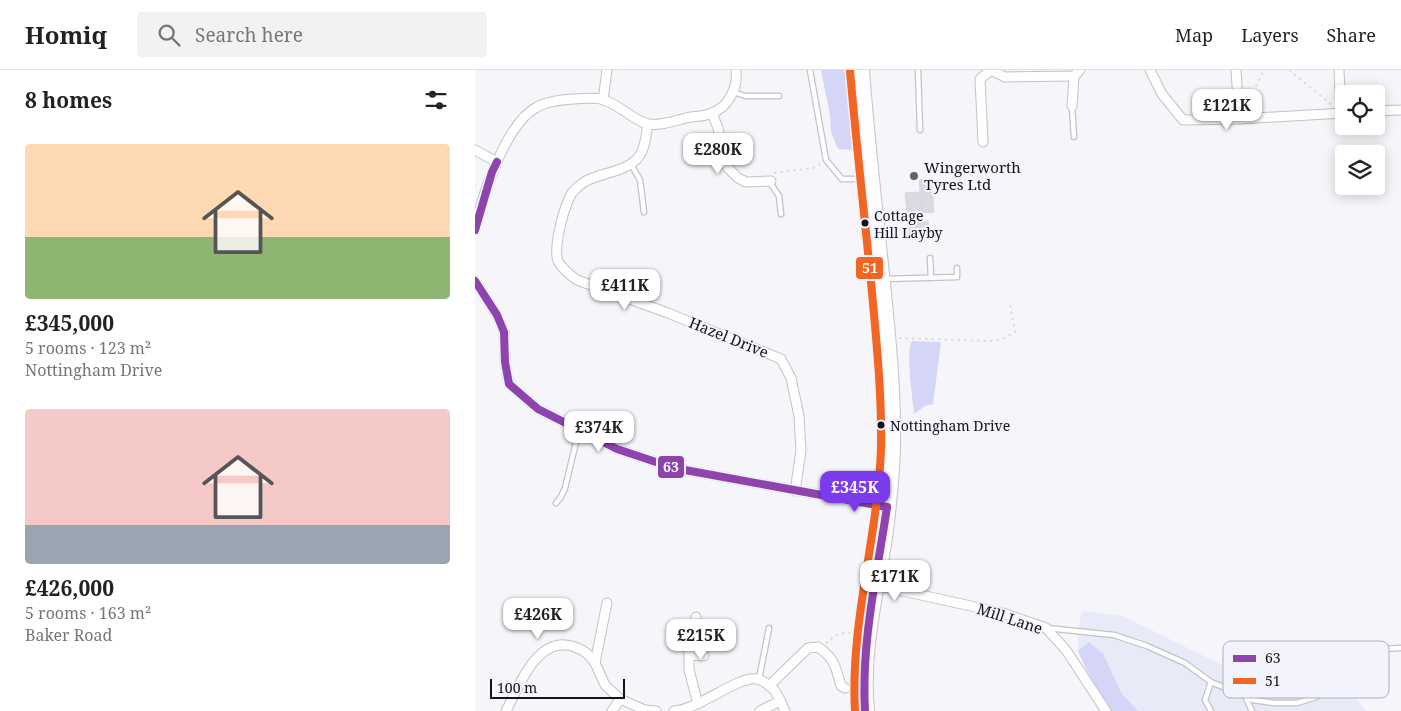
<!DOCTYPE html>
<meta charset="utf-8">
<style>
:root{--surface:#fff;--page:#f2f2f2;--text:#222;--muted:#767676;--line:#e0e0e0;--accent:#7c3aed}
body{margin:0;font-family:"Noto Serif",serif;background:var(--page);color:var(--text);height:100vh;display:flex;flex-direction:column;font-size:19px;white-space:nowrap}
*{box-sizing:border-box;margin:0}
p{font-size:16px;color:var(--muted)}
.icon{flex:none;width:28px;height:28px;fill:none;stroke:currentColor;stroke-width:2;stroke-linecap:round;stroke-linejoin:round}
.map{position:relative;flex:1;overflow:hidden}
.sheet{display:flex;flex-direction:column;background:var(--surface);width:475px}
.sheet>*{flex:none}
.fabs{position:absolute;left:860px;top:15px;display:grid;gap:10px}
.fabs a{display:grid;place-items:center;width:50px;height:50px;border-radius:5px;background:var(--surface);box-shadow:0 2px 12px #0003;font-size:25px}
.scale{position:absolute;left:15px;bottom:12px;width:135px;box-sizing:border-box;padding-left:5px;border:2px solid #13131b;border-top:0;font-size:14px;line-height:18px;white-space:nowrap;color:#13131b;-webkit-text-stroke:4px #f2f3fd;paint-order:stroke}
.price{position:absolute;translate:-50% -42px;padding:0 11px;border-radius:10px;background:#fff;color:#222;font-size:16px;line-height:32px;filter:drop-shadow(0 1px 2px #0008)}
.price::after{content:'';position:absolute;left:50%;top:30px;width:15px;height:11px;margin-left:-8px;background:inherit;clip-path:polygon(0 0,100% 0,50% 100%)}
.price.on{background:var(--accent);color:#fff}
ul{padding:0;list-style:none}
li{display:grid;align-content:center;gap:10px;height:265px;padding:0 25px}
li span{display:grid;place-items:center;height:155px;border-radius:5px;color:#555}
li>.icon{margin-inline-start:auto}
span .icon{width:90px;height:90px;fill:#fffc;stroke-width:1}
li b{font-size:21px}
h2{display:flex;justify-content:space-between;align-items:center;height:60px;padding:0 25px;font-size:21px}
header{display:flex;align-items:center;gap:30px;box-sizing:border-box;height:70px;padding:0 25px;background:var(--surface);border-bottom:1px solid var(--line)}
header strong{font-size:24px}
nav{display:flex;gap:28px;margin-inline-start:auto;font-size:18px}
.search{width:350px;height:45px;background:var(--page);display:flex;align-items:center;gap:12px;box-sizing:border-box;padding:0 18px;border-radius:5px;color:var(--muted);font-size:19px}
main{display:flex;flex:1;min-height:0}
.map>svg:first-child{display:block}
</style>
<header>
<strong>Homiq</strong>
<div class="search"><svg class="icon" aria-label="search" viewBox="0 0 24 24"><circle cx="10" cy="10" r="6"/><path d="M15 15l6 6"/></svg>Search here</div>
<nav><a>Map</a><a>Layers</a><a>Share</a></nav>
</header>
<main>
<section class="sheet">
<h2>8 homes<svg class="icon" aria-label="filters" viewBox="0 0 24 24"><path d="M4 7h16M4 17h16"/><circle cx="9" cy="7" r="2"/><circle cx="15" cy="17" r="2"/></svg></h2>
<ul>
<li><span style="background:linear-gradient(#ffd9b3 60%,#8fb573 0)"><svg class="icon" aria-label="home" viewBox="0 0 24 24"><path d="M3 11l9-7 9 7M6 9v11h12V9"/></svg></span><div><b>£345,000</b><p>5 rooms · 123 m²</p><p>Nottingham Drive</p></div></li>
<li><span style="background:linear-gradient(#f6c9c9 75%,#9aa5b1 0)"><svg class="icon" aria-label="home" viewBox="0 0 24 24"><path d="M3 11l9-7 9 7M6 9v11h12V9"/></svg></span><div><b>£426,000</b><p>5 rooms · 163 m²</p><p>Baker Road</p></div></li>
</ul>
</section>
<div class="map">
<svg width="926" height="641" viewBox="0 0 926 641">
<rect width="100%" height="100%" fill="#f5f5fa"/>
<path fill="#e9eaf7" d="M607 541 648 546 755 599 802 618 860 603 891 641H636L613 603 603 581V561Z"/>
<g fill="#d5d6f7">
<path d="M346 0H373L378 30 379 80 363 79 356 62 355 45Z"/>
<path d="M437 271 466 272 458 334 450 336 439 344C438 328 430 283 437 271Z"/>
<path d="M614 572 628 584 647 624 663 641H636L633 638 613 603 603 581Z"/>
</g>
<g fill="#d9dae2" stroke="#d7d7de">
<path d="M456 109 459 142 447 143 444 110Z"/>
<path d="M445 122 448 152 453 151 454 166 435 168 430 123Z"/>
</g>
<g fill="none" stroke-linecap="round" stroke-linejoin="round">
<defs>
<g id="lane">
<path d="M335 0 351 90 367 109H392"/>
<path d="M443 0 445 60"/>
<path d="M259 22 270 26H304"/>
<path d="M597 36 599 67"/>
<path d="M156 94 165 110 169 142"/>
<path d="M294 111 304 126 306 144"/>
<path d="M455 188 456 208"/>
<path d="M409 209 482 207V198"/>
<path d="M81 433 86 427 90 418 104 360"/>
<path d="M572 558 639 565 672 576 710 593 736 612 770 626 778 630 799 633H822L841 627 878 597 888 585 905 579 926 578"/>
<path d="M284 609 294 558"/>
<path d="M770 626 777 641"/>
<path d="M736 641 730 630 736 612"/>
</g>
<g id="street">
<path d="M516 0 530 7 599 6 605 0"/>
<path d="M675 0 687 24 708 50 764 49 869 43"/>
<path d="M761 0 764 49"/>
<path d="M864 0 866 43"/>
<path d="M128 30 132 0"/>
<path d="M597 36 599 6"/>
<path d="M901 41 926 40"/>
<path d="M237 43 243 58 248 90 253 98 263 108 271 112 296 111"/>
<path d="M173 54C171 66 170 81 161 90 148 102 126 103 111 111 107 113 100 119 97 123 89 136 78 177 83 191 87 199 95 205 102 210L193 243 306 289 316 308 324 346 326 381 320 421"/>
<path d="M508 72 505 9 516 0"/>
<path d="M0 80 22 92"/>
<path d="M0 160C6 128 31 53 62 37 73 31 87 30 99 29 108 29 117 27 126 29 143 33 159 51 173 54 185 56 199 51 211 48 219 46 229 47 237 43 254 37 263 17 261 0"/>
<path d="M0 211 22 245 29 262 30 292 34 314 63 339 142 379 199 398 412 437"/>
<path d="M400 515 528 543 571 558 591 580 631 641"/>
<path d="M132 533 120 593 130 615 145 629 170 640 181 641"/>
<path d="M221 547 214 580V600L223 634"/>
<path d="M214 585 229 586"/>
<path d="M294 616 333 578 343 577C361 590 360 596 366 616L370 618"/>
<path d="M31 641C44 616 63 563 100 577 110 581 114 584 120 593"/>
<path d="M137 641 145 629"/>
<path d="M199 641C225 639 262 606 282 609 288 610 295 616 299 620 304 626 307 635 310 641"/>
<path d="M285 641 305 631"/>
</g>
<path id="highway" d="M385 0C390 68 398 136 405 204 411 262 417 319 416 377 415 407 412 438 408 468 399 525 384 583 390 641"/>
</defs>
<use href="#lane" stroke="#c2c2c8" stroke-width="7"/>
<use href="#street" stroke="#c2c2c8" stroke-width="11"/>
<use href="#highway" stroke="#c2c2c8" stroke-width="20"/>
<g stroke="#dbdcdd" stroke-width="2" stroke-dasharray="2.5 4" stroke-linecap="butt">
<path d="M814 0 857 35"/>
<path d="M772 34 789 0"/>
<path d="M299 103 338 98 347 93"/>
<path d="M424 268 514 271 527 269 540 262 535 235"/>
<path d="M351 574C359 564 367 562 379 563"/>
</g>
<use href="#lane" stroke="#fefefe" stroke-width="4.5"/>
<use href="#street" stroke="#fefefe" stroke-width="9"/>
<use href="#highway" stroke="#fefefe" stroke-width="18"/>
<defs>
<g id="bus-1">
<path d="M0 160 17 102 22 92"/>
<path d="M0 211 22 245 29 262 30 292 34 314 63 339 142 379 199 398 412 437"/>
<path d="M390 641C386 572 402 505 412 437"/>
</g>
<path id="bus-2" d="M375 1C381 71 389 141 396 212 401 267 407 322 406 378 403 467 375 552 380 641"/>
</defs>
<use href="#bus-1" stroke="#f2f3fd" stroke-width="11"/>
<use href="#bus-2" stroke="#f2f3fd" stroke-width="11"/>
<use href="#bus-1" stroke="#8e44ad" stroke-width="8"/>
<use href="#bus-2" stroke="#f26522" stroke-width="8"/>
</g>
<circle fill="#626269" stroke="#f2f3fd" stroke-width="2" cx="439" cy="106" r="5"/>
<g fill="#13131b" stroke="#f2f3fd" stroke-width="2">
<circle cx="390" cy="153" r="4.5"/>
<circle cx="406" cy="355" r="4.5"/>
</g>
<g text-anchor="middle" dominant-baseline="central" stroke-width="4" stroke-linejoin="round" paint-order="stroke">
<g font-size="14" fill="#13131b" stroke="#f2f3fd" text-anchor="start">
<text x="399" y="145">Cottage<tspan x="399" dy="17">Hill Layby</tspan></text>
<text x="415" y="355">Nottingham Drive</text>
</g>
<g font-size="15" fill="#13131b" stroke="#f2f3fd" text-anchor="start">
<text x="449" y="97">Wingerworth<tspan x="449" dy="17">Tyres Ltd</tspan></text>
</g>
<g font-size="15" fill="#13131b" stroke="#f2f3fd">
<text transform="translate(254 267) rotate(22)">Hazel Drive</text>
<text transform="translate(535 548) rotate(18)">Mill Lane</text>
</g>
</g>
<rect x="748" y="571" width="166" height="57" rx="8" fill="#f2f3fd" stroke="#afb0b9" stroke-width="1"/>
<rect x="758" y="585" width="23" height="7" fill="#8e44ad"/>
<rect x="758" y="608" width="23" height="6" fill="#f26522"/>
<g font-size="14" fill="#13131b">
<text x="790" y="593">63</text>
<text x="790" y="616">51</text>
</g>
<g stroke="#f2f3fd" stroke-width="2">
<rect x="380" y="186" width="29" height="24" rx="5" fill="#f26522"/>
<rect x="182" y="385" width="28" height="24" rx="5" fill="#8e44ad"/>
</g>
<g font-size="14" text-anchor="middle" font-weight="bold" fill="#fff">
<text x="395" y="203">51</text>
<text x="196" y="402">63</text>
</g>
</svg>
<div class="fabs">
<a><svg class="icon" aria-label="locate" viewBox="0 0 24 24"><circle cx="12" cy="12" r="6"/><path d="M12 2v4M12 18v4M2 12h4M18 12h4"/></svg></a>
<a><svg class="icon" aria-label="layers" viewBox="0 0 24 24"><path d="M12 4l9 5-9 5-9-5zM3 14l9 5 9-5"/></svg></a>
</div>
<div class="scale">100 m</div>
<b class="price" style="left:752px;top:61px">£121K</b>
<b class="price" style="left:243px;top:105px">£280K</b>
<b class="price" style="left:150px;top:241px">£411K</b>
<b class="price" style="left:124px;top:383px">£374K</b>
<b class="price on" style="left:380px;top:443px">£345K</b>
<b class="price" style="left:420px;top:532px">£171K</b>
<b class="price" style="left:63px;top:570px">£426K</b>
<b class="price" style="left:226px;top:591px">£215K</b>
</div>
</main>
